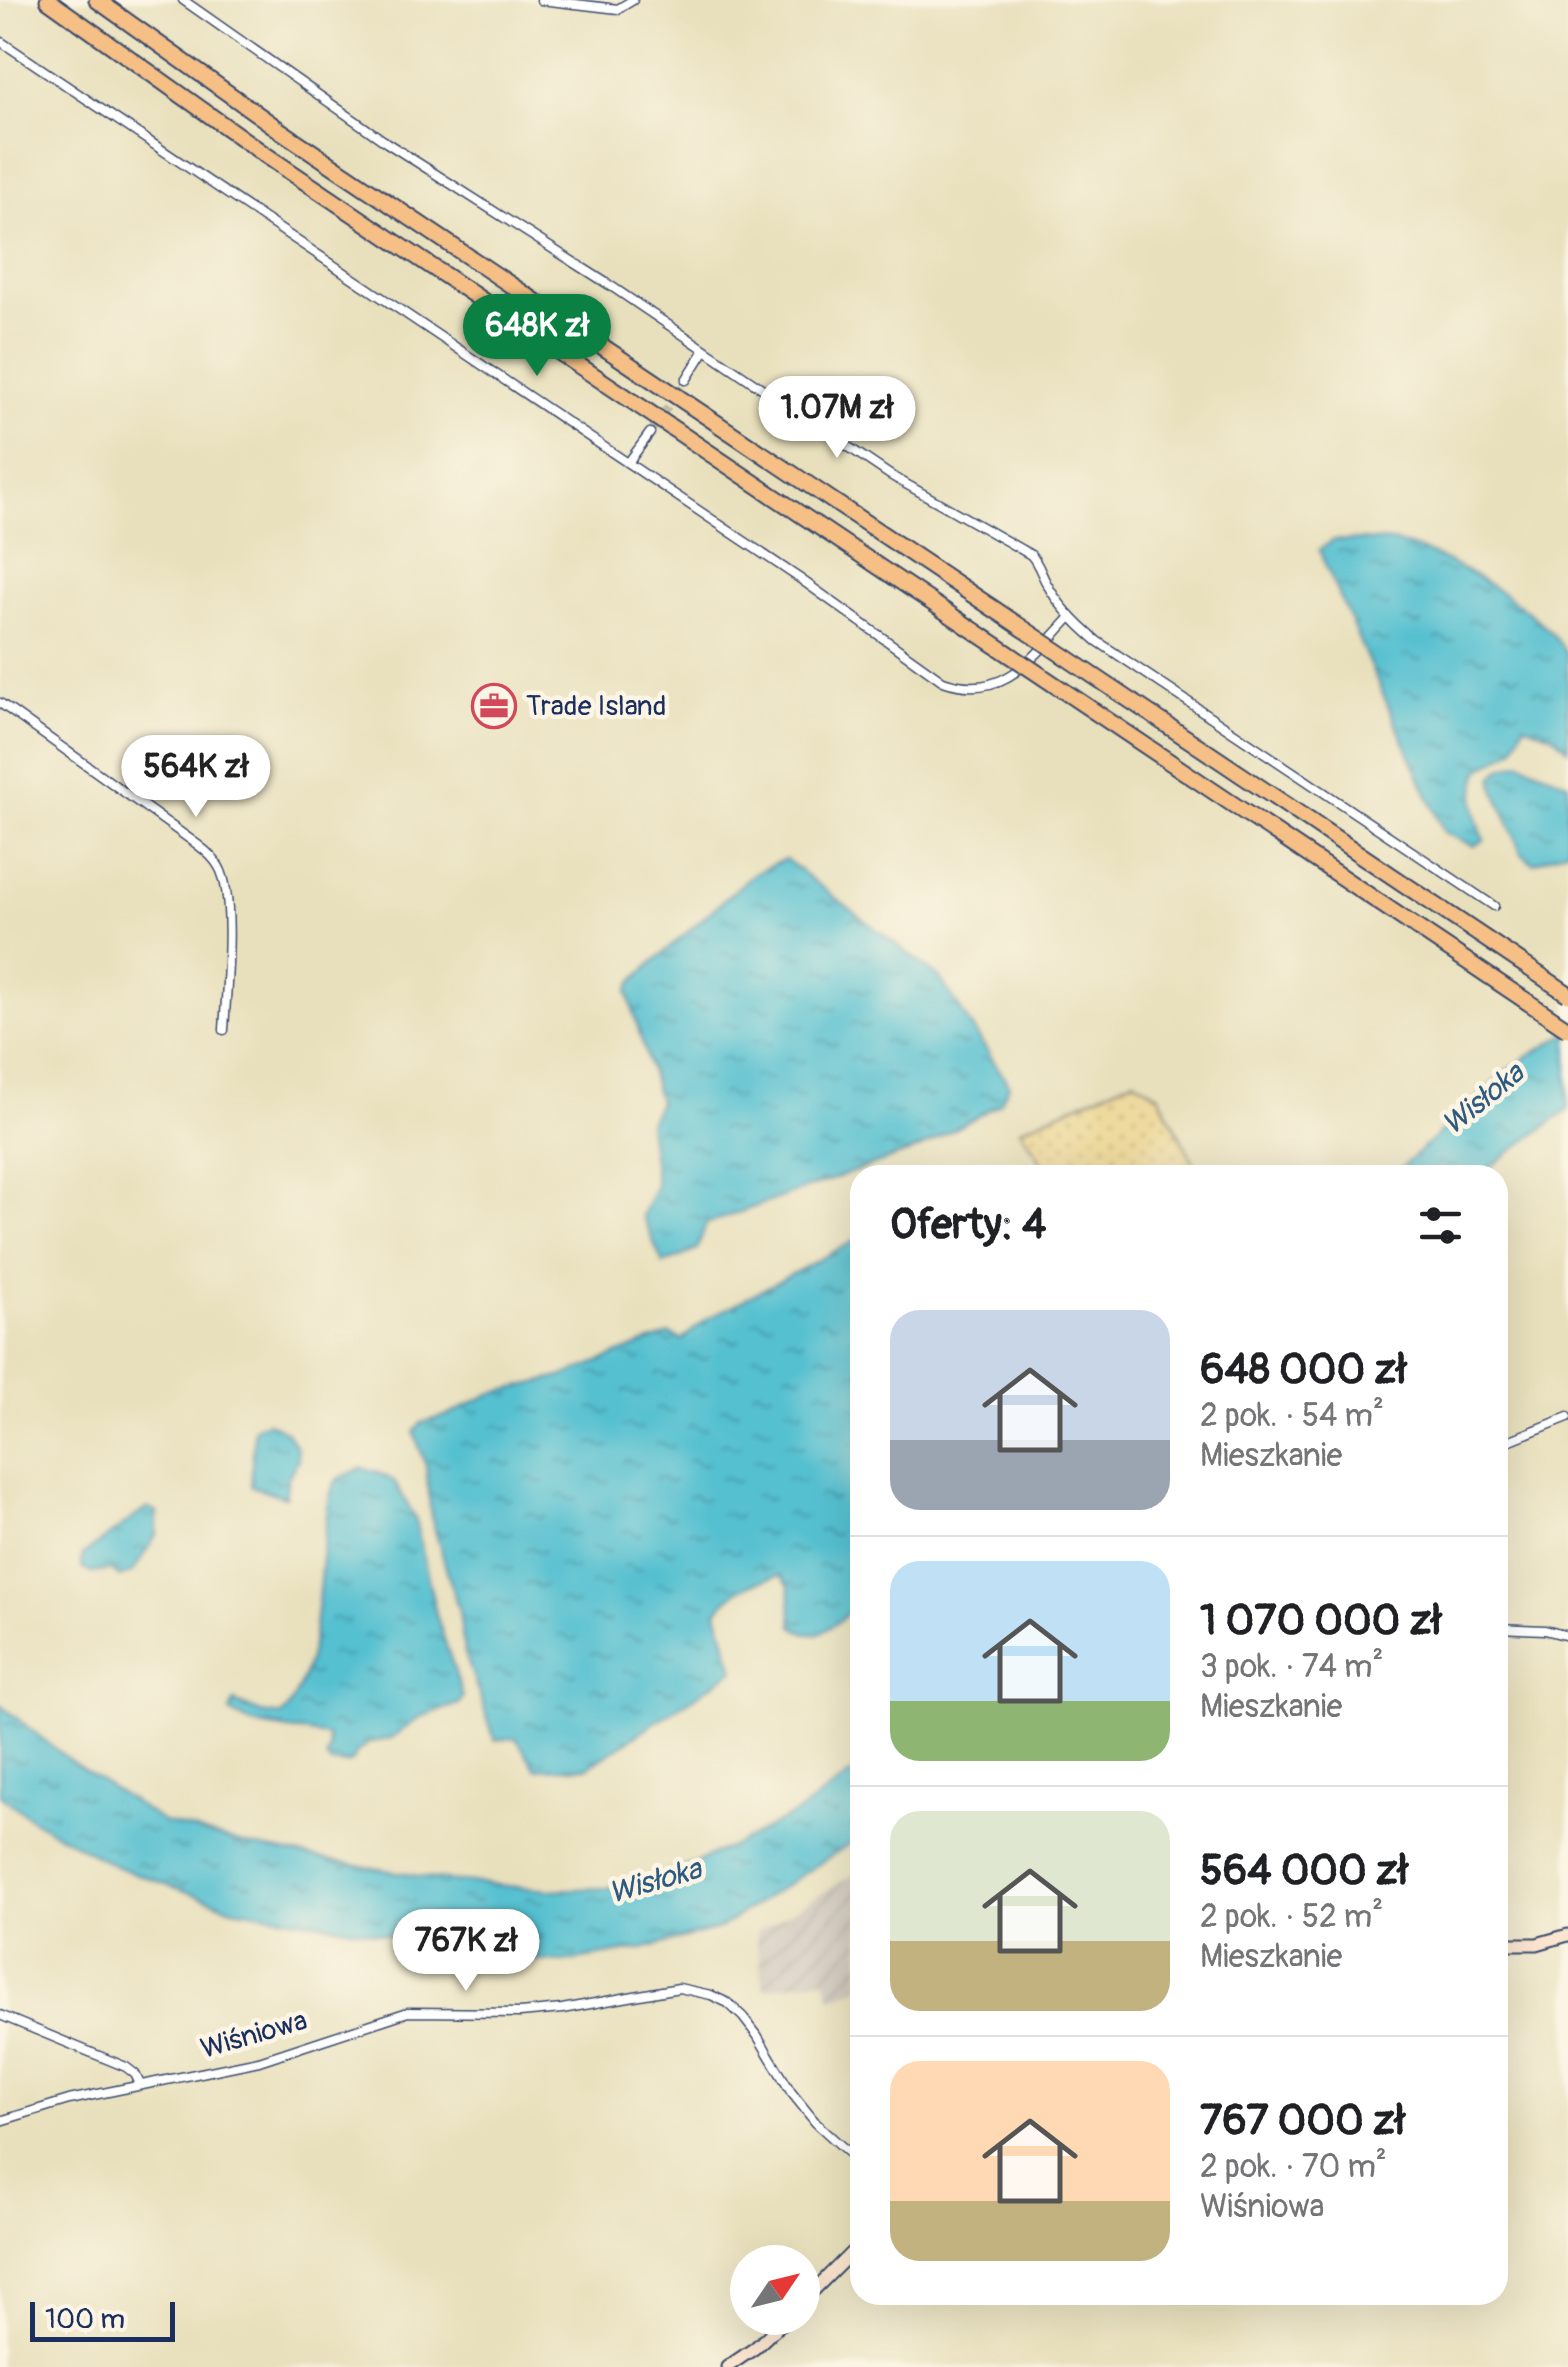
<!DOCTYPE html>
<html lang="pl">
<meta charset="utf-8">
<style>
:root{--surface:#fff;--page:#f2f2f2;--text:#202124;--muted:#757577;--line:#e0e0e0;--accent:#0b8043}
body{margin:0;font-family:Pangolin,sans-serif;background:var(--page);color:var(--text);height:100vh;display:flex;flex-direction:column;font-size:38px;white-space:nowrap}
*{box-sizing:border-box;margin:0}
p{font-size:32px;color:var(--muted)}
.icon{flex:none;width:55px;height:55px;fill:none;stroke:currentColor;stroke-width:2;stroke-linecap:round;stroke-linejoin:round}
.map{position:relative;flex:1;overflow:hidden}
.side{position:absolute;left:850px;top:1165px;width:658px;height:1140px;display:flex;flex-direction:column;background:var(--surface);border-radius:30px;box-shadow:0 10px 40px #0002}
.side>*{flex:none}
.needle{width:65px;rotate:55deg}
.controls{position:absolute;left:730px;top:2245px;display:grid;gap:20px}
.controls a{display:grid;place-items:center;width:90px;height:90px;border-radius:50%;background:var(--surface);box-shadow:0 10px 40px #0002;font-size:50px}
.scale{position:absolute;left:30px;bottom:25px;width:145px;box-sizing:border-box;padding-left:10px;border:5px solid #1b2f5e;border-top:0;font-size:28px;line-height:35px;white-space:nowrap;color:#1b2f5e;-webkit-text-stroke:8px #fcf5e5;paint-order:stroke}
.price{position:absolute;translate:-50% -85px;padding:0 22px;border-radius:35px;background:#fff;color:#222;font-size:32px;line-height:65px;filter:drop-shadow(0 2px 5px #0008)}
.price::after{content:'';position:absolute;left:50%;top:60px;width:30px;height:22px;margin-left:-15px;background:inherit;clip-path:polygon(0 0,100% 0,50% 100%)}
.price.on{background:var(--accent);color:#fff}
ul{padding:0;list-style:none}
li{display:flex;align-items:center;gap:30px;height:250px;padding:0 40px}
li+li{border-top:2px solid var(--line)}
li span{display:grid;place-items:center;flex:none;width:280px;height:200px;border-radius:30px;color:#555}
li>.icon{margin-inline-start:auto}
span .icon{width:120px;height:120px;fill:#fffc;stroke-width:1}
li b{font-size:42px}
h2{display:flex;justify-content:space-between;align-items:center;height:120px;padding:0 40px;font-size:42px}
.map>svg:first-child{display:block}
</style>
<div class="map">
<svg width="1568" height="2367" viewBox="0 0 1568 2367">
<defs>
<pattern id="industrial-furrows" width="10" height="10" patternUnits="userSpaceOnUse" patternTransform="scale(2.5)"><rect width="10" height="10" fill="#cac3b8"/><path d="M-1 1l2-2M0 10L10 0M9 11l2-2" fill="none" stroke="#ada8a1"/></pattern>
<pattern id="sand-dots" width="8" height="8" patternUnits="userSpaceOnUse" patternTransform="scale(2.5)"><rect width="8" height="8" fill="#eeda9e"/><path d="M2 2h.1M6 6h.1" fill="none" stroke="#ccbb8a" stroke-width="1.8" stroke-linecap="round"/></pattern>
<pattern id="water-ripples" width="26" height="14" patternUnits="userSpaceOnUse" patternTransform="scale(2.5)"><rect width="26" height="14" fill="#55c0d0"/><path d="M2 4q2-2 4 0t4 0M15 11q2-2 4 0t4 0" fill="none" stroke="#469cac"/></pattern>
</defs>
<rect width="100%" height="100%" fill="#fcf5e5"/>
<filter id="ink" filterUnits="userSpaceOnUse"><feTurbulence type="fractalNoise" baseFrequency=".01" numOctaves="2"/><feDisplacementMap in="SourceGraphic" scale="20" xChannelSelector="R" yChannelSelector="G"/><feConvolveMatrix kernelMatrix="1 2 1 2 8 2 1 2 1" color-interpolation-filters="sRGB"/></filter>
<filter id="wash" filterUnits="userSpaceOnUse"><feTurbulence type="fractalNoise" baseFrequency=".0048" numOctaves="4" result="noise"/><feDisplacementMap in="SourceGraphic" scale="40" xChannelSelector="R" yChannelSelector="G"/><feGaussianBlur stdDeviation="2.25" result="paint"/><feColorMatrix in="noise" values="0 0 0 0 0 0 0 0 0 0 0 0 0 0 0 0 0 1.4 0 .05"/><feComposite in="paint" operator="in"/></filter>
<g filter="url(#wash)">
<rect width="100%" height="100%" fill="#e8e0bc"/>
<path fill="url(#industrial-furrows)" d="M851 1876H860V1988L831 1998 825 1978 764 1990 755 1933Z"/>
<path fill="url(#sand-dots)" stroke="#84847e" stroke-width="2.5" d="M1134 1079 1159 1095 1200 1175H1047L1036 1152 1020 1129Z"/>
<g fill="url(#water-ripples)" stroke="#387897" stroke-width="2.5">
<path d="M1334 540C1354 541 1376 539 1396 543 1441 551 1549 613 1567 656 1568 670 1568 731 1568 749L1554 735 1524 724 1514 749 1480 770C1471 798 1474 812 1484 840L1474 846 1444 832 1319 550Z"/>
<path d="M1521 762 1568 783V849L1533 863 1521 852 1494 787 1493 778 1501 768Z"/>
<path d="M785 859 940 978 1009 1085 1000 1103 921 1148 706 1224 697 1250 663 1264 642 1215 656 1185 648 1124 659 1102 628 992 631 984 649 966 753 874Z"/>
<path d="M1568 1033V1110L1479 1175H1394L1505 1073 1527 1057Z"/>
<path d="M860 1238V1581C856 1589 857 1596 854 1605 851 1614 826 1631 816 1634 807 1635 800 1631 793 1626L789 1586 781 1575C755 1581 733 1589 717 1611L734 1670 588 1767 536 1769 516 1738 495 1740 464 1651 459 1611 431 1517 426 1466 414 1432 421 1423 449 1415 490 1394 561 1377 669 1334 682 1340 705 1320Z"/>
<path d="M267 1422 286 1431 297 1448 298 1460 288 1477 285 1497 251 1486 254 1428Z"/>
<path d="M361 1468 375 1471 394 1481 415 1518 436 1614 463 1697 459 1704 420 1717 390 1739 370 1742 356 1753 352 1761 346 1764 330 1763 326 1758 329 1749 327 1736 252 1724 230 1712 234 1702 261 1713 282 1716C320 1671 317 1588 325 1531 327 1513 328 1493 338 1479Z"/>
<path d="M147 1508 157 1513V1534L133 1572 120 1578 112 1570 91 1573 82 1568 83 1555Z"/>
<path d="M0 1705 72 1762 163 1822 251 1846 435 1879 549 1890 609 1888 685 1867 733 1846 797 1813 860 1768V1837L718 1929 642 1949 563 1962 491 1957 369 1931 233 1908 115 1866 34 1821 0 1795Z"/>
</g>
</g>
<g filter="url(#ink)">
<g fill="none" stroke-linecap="round" stroke-linejoin="round">
<path stroke="#bfbda9" stroke-width="8" stroke-dasharray="8 4" stroke-linecap="butt" d="M650 433 686 380"/>
<defs>
<g id="street">
<path d="M183 0 387 143 611 286 890 475 1031 555C1039 564 1041 574 1047 584 1059 607 1078 625 1097 641L1494 906"/>
<path d="M541 0 618 9 633 0"/>
<path d="M0 41 799 578 943 681C1004 702 1033 657 1071 617"/>
<path d="M686 380 705 350"/>
<path d="M628 463 650 433"/>
<path d="M0 703 198 845C206 851 214 858 219 867 236 896 226 993 224 1030"/>
<path d="M1498 1445 1568 1417"/>
<path d="M1498 1628 1545 1630 1568 1636"/>
<path d="M0 2015 126 2067 135 2074 140 2084"/>
<path d="M0 2121 69 2100 259 2061 408 2012 520 2013 562 2009 679 1988 711 1995 728 2003 743 2017 757 2035 791 2092 816 2123 860 2163"/>
</g>
<g id="secondary">
<path d="M1498 1944H1537L1568 1935"/>
<path d="M802 2302 860 2244"/>
<path d="M727 2367 755 2348 787 2318"/>
</g>
<g id="highway">
<path d="M48 0 264 154 976 632"/>
<path d="M97 0 281 131 991 607"/>
</g>
</defs>
<use href="#street" stroke="#3a4a6c" stroke-width="11"/>
<use href="#secondary" stroke="#3a4a6c" stroke-width="15"/>
<use href="#highway" stroke="#3a4a6c" stroke-width="19"/>
<use href="#street" stroke="#fff" stroke-width="8"/>
<use href="#secondary" stroke="#fbe5cf" stroke-width="11"/>
<use href="#highway" stroke="#f5bf86" stroke-width="15"/>
<defs>
<g id="highway-bridge">
<path d="M991 607 1568 994"/>
<path d="M976 632 1568 1029"/>
</g>
</defs>
<use href="#highway-bridge" stroke="#3a4a6c" stroke-width="19" stroke-linecap="butt"/>
<use href="#highway-bridge" stroke="#f5bf86" stroke-width="15"/>
</g>
</g>
<defs>
<symbol id="office-ring" viewBox="-11 -11 22 22"><circle r="9.5" fill="#fcf5e5" stroke="#d1495b" stroke-width="1.5"/><path d="M-6-3h4V-5.5h4V-3h4V5H-6ZM-1-4.5V-3h2v-1.5ZM-6 0V1H6V0Z" fill="#d1495b"/></symbol>
</defs>
<g fill-rule="evenodd">
<use href="#office-ring" x="469" y="681" width="50" height="50"/>
</g>
<g text-anchor="middle" dominant-baseline="central" stroke-width="9" stroke-linejoin="round" paint-order="stroke">
<g font-size="28" fill="#1b2f5e" stroke="#fcf5e5" text-anchor="start">
<text x="526" y="706">Trade Island</text>
</g>
<g font-size="28" fill="#1b2f5e" stroke="#fcf5e5">
<text transform="translate(254 2035) rotate(-16)">Wiśniowa</text>
</g>
<g font-size="30" font-style="italic" fill="#2c5a80" stroke="#fcf5e5">
<text transform="translate(1483 1099) rotate(-39)">Wisłoka</text>
<text transform="translate(655 1881) rotate(-16)">Wisłoka</text>
</g>
</g>
</svg>
<div class="controls">
<a><svg class="needle" viewBox="-14 -14 28 28"><path d="M0-13l5 13h-10z" fill="#e53935"/><path d="M0 13l5-13h-10z" fill="#757577"/></svg></a>
</div>
<div class="scale">100 m</div>
<b class="price on" style="left:537px;top:379px">648K zł</b>
<b class="price" style="left:837px;top:461px">1.07M zł</b>
<b class="price" style="left:196px;top:820px">564K zł</b>
<b class="price" style="left:466px;top:1994px">767K zł</b>
<section class="side">
<h2>Oferty: 4<svg class="icon" aria-label="filters" viewBox="0 0 24 24"><path d="M4 7h16M4 17h16"/><circle cx="9" cy="7" r="2"/><circle cx="15" cy="17" r="2"/></svg></h2>
<ul>
<li><span style="background:linear-gradient(#c9d6e8 65%,#9aa5b1 0)"><svg class="icon" aria-label="home" viewBox="0 0 24 24"><path d="M3 11l9-7 9 7M6 9v11h12V9"/></svg></span><div><b>648 000 zł</b><p>2 pok. · 54 m²</p><p>Mieszkanie</p></div></li>
<li><span style="background:linear-gradient(#bfe0f5 70%,#8fb573 0)"><svg class="icon" aria-label="home" viewBox="0 0 24 24"><path d="M3 11l9-7 9 7M6 9v11h12V9"/></svg></span><div><b>1 070 000 zł</b><p>3 pok. · 74 m²</p><p>Mieszkanie</p></div></li>
<li><span style="background:linear-gradient(#dfe7d0 65%,#c2b280 0)"><svg class="icon" aria-label="home" viewBox="0 0 24 24"><path d="M3 11l9-7 9 7M6 9v11h12V9"/></svg></span><div><b>564 000 zł</b><p>2 pok. · 52 m²</p><p>Mieszkanie</p></div></li>
<li><span style="background:linear-gradient(#ffd9b3 70%,#c2b280 0)"><svg class="icon" aria-label="home" viewBox="0 0 24 24"><path d="M3 11l9-7 9 7M6 9v11h12V9"/></svg></span><div><b>767 000 zł</b><p>2 pok. · 70 m²</p><p>Wiśniowa</p></div></li>
</ul>
</section>
</div>
